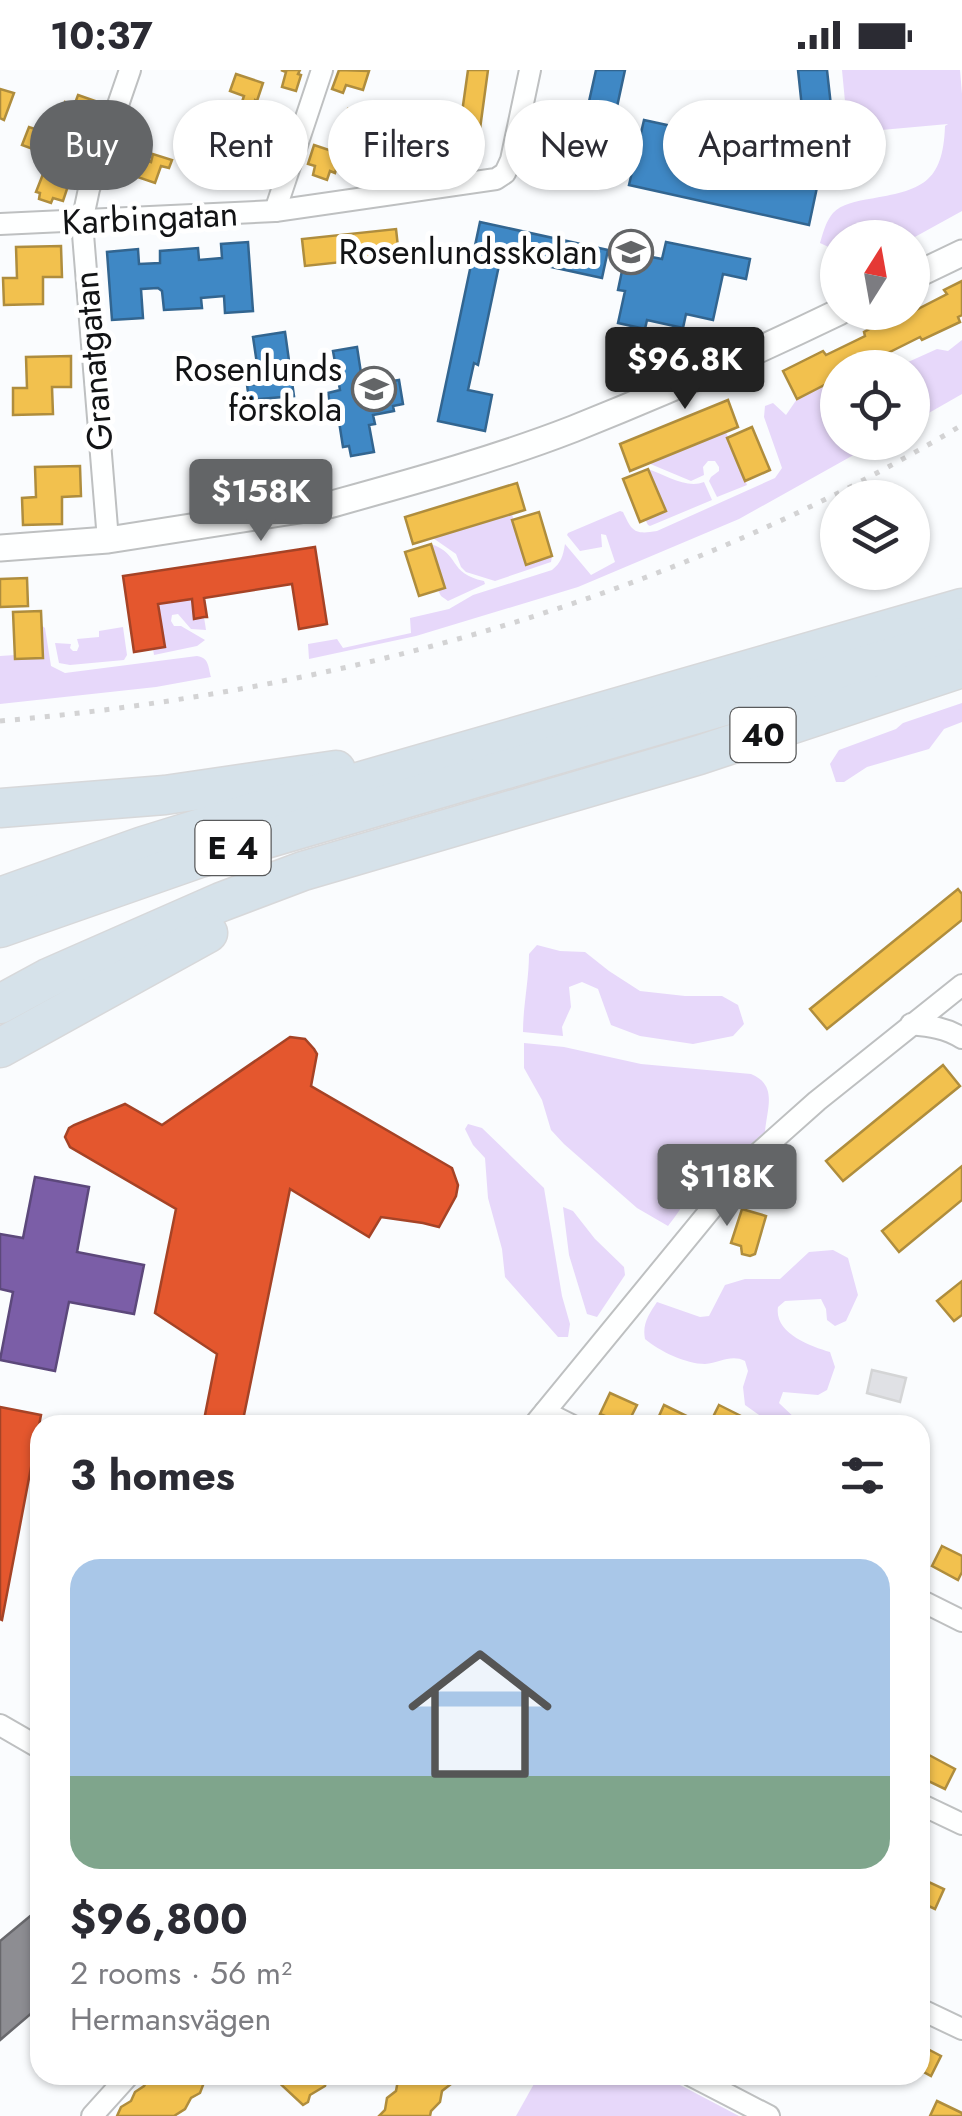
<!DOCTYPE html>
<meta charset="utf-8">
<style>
:root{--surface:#fff;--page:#f7f7f7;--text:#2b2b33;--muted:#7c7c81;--accent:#636567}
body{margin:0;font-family:Jost,sans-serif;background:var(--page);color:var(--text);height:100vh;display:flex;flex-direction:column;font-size:38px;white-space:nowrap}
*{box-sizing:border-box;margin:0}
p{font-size:32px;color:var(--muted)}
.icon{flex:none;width:55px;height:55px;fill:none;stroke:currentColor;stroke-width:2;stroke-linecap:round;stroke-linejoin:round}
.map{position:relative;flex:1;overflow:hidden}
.drawer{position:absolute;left:30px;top:1345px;width:900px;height:670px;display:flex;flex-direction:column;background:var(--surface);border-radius:30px;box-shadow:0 2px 8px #0004}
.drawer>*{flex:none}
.hud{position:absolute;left:30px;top:30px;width:902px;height:90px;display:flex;gap:20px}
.needle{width:65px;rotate:11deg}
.tools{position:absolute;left:820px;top:150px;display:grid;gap:20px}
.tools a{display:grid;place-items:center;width:110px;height:110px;border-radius:50%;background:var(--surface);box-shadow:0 2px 8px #0004;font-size:50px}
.price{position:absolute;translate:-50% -85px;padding:0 22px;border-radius:10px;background:var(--accent);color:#fff;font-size:32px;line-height:65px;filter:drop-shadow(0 2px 5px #0008)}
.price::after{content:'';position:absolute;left:50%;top:60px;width:30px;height:22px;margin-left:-15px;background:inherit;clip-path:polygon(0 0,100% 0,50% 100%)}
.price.active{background:#222;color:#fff}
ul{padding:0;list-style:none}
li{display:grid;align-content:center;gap:20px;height:530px;padding:0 40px}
li span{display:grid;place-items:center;height:310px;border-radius:30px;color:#555}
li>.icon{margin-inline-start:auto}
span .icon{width:180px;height:180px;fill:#fffc;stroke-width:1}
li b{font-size:42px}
h2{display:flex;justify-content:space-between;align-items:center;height:120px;padding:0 40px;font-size:42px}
.chip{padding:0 35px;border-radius:45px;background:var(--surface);box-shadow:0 2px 8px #0004;font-size:35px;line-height:90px}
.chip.active{background:var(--accent);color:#fff}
.status{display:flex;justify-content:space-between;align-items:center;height:70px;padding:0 50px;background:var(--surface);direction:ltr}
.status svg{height:28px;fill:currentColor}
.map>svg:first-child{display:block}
</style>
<div class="status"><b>10:37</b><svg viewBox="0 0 49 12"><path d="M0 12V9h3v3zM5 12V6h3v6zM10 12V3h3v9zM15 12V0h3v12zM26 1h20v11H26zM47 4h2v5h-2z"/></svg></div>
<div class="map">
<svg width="962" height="2046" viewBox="0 0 962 2046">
<rect width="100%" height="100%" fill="#fafcfe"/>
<g fill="#e7d8fa">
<path d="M842 0H960L962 24V141L913 168H838L837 181 820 173C823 163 826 151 833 143 841 134 857 131 869 129 921 120 943 114 945 56L948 54 848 63Z"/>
<path d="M962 270V324L913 352 912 298 897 297 937 279 948 281Z"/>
<path d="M836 309 838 372 875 373 739 449 578 517 416 566 309 589 308 574 337 569 343 578 411 563 410 548 449 539 473 525 552 500C561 493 563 486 565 474L591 505 615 492 606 465 601 464 602 477 580 481 567 465 568 463 620 441 623 442C632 461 634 465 657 461L775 408 782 398 764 347 765 336 773 333 786 345 797 329Z"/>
<path d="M726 362 747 415 717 427 709 411 711 407 719 401V397L715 391H708L703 397 704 405 691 411 648 393Z"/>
<path d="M648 399C665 405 687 419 704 412L712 430 650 456 648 455 645 449 665 441Z"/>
<path d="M512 444 526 494 552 486 551 492 495 511 466 502 461 497 456 484 433 468Z"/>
<path d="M431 474C461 484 447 503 484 511L485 514 448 531 441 526 438 520 444 517Z"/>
<path d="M192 529 194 548 204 547 206 560 191 559 178 544 172 545 171 551 174 556H181L205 570 197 576 154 585 153 579 165 577 158 534Z"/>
<path d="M41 555 45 558 51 596 65 603 197 586C209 588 208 596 211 607L156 617 0 634V586L15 585 16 589 42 588Z"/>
<path d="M123 557 127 585 124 590 70 595 59 593 55 573 71 574 70 578 73 581H77L79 576 77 569 99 567V561Z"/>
<path d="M962 633V652L944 659 929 679 867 697 844 712H836L830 694 839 680 896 659 903 653Z"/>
<path d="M537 875 560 881 585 882 609 901 640 921 685 926H722L738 935 744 954 733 966 693 974 640 966 611 955 598 919 582 912 569 917 571 937 562 957 563 966 523 962C523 936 529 910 529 884Z"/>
<path d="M524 973 564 977 641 994 751 1004C778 1015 767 1038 765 1062L728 1094C708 1090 705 1089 690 1106 691 1127 680 1140 668 1156L637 1138 564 1074 551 1060 542 1030 524 998Z"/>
<path d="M468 1054 482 1058 544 1118 562 1226 570 1254 568 1267H558L505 1207 502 1179 488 1128 485 1088 473 1075 465 1059Z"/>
<path d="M563 1137 573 1141 595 1169 624 1197 625 1205 597 1247 587 1244 569 1185Z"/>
<path d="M833 1180 848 1188 858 1225 846 1251 835 1256 827 1250 826 1239 821 1229 785 1231 778 1237C774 1263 810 1276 830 1282L835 1297 827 1320 818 1325 783 1322 779 1333 799 1352 798 1355H773L745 1335 743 1317 748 1301 745 1291C731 1284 720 1293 705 1294 686 1294 659 1281 645 1269 642 1254 649 1244 657 1232L700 1247 709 1246 725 1215 745 1209H780L809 1182Z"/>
<path d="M539 2005H661L739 2046H516Z"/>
</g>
<g fill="#f2c14e" stroke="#af8d3d" stroke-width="2.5">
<path d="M281 0H300L298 4 301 5 296 21 282 17 286 2Z"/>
<path d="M339 0 369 1 363 20 346 15 343 23 332 19Z"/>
<path d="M468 0H488L477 81 457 78Z"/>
<path d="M236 4 263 13 257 31 255 30 251 41 240 38 244 26 230 21Z"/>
<path d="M0 19 14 23 4 50 0 48Z"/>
<path d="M78 25 98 32 94 41 97 42 95 49 92 47 89 56 60 46 65 32 74 36Z"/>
<path d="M348 39 385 51 379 68 376 67 373 76 356 70 359 61 342 56Z"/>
<path d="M260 53 279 59 271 86 251 80Z"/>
<path d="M43 56 53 60 51 65 56 66 49 85 22 75 29 57 41 61Z"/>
<path d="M314 75 341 84 335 103 330 101 327 110 313 105 315 96 308 94Z"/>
<path d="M119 81 151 92 153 84 172 90 169 98 161 96 155 113 129 104 126 112 110 106Z"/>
<path d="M441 83 443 98 363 110 371 84 384 88 383 91Z"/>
<path d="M209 85 236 95 230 114 202 105Z"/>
<path d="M43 104 69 113 63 131 53 128 51 133 39 129 40 123 36 122Z"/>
<path d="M396 159 399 186 305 196 302 169Z"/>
<path d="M61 176 62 207H43V234L4 235 3 208H17L16 177Z"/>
<path d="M962 211V245L958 247 960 252 922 270 920 267 878 288 880 291 868 298H838V312L836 309 797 329 783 301 823 281 826 285 865 266 864 262 902 242H912L947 224 944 220Z"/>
<path d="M71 286V317H52L53 344 13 345V318H27L26 287Z"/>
<path d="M728 330 738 357 630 401 620 374Z"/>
<path d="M752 357 770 400 745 411 727 368Z"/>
<path d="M80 396 81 426 62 427V454L23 455 22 428 36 427 35 397Z"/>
<path d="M648 399 666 441 640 452 623 409Z"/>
<path d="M517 413 525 440 413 474 405 447Z"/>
<path d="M539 442 552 486 526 495 512 450Z"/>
<path d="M431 474 445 518 419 526 405 482Z"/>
<path d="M27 508 28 536 0 537V509Z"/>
<path d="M41 541 43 588 15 589 13 542Z"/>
<path d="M958 819 962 824V850L827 959 810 939Z"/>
<path d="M943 995 960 1016 843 1111 826 1091Z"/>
<path d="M962 1096V1130L899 1182 882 1161Z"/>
<path d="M742 1139 766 1146 755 1184 750 1186 742 1184 741 1176 731 1173Z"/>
<path d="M962 1211V1245L954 1251 937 1231Z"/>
<path d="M610 1323 637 1335 627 1355 600 1344Z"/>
<path d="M664 1335 691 1348 688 1355H655Z"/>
<path d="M719 1335 751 1351 749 1355H709Z"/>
<path d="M942 1476 962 1486V1502L958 1510 932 1496Z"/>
<path d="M929 1685 955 1699 945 1719 920 1707Z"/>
<path d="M920 1808 944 1819 935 1839 920 1832Z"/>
<path d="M920 1975 941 1986 931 2006 920 2000Z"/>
<path d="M151 2005H199L205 2010 200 2023 191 2028 185 2039 174 2046H117L121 2037 131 2031 135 2022 144 2016Z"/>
<path d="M275 2005H334L327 2009 325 2016 310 2025 308 2032 303 2035 274 2008Z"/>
<path d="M404 2005H453L451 2014 442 2021 440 2032 431 2041 430 2046H379L385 2040 387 2028 396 2021 398 2010Z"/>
<path d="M937 2031 962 2043V2046H930Z"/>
</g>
<g fill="#e4572e" stroke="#a54326" stroke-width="2.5">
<path d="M315 477 327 554 299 559 292 514 204 528 207 547H204L194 549 192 529 158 534 165 577 134 582 123 506Z"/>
<path d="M290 967 305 969 314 979 317 984 311 1016 452 1098 458 1115 456 1126 439 1157 423 1153 381 1147 369 1167 290 1119 242 1355H203L217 1284 155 1243 176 1139 70 1077 65 1067 69 1058 74 1055 125 1034 162 1055Z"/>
<path d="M0 1337 41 1345 2 1550 0 1549Z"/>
</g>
<path fill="#7b5ea7" stroke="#5c487b" stroke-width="2.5" d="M35 1107 89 1117 77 1182 144 1195 134 1244 69 1232 55 1301 0 1290 13 1222 0 1219V1164L23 1168Z"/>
<g fill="#3f88c5" stroke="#326590" stroke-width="2.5">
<path d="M596 0H625L600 115 557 105 568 51 584 54Z"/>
<path d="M798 0H827L834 63 805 66Z"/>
<path d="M644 50 823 89 809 155 629 115Z"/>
<path d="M480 152 608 180 602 208 533 193 534 188 502 181 478 295 474 293 468 320 492 325 485 361 438 351Z"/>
<path d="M248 172 253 241 225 243 224 226 201 228 202 238 164 240 162 221 158 218 141 219 143 248 112 250 107 182 138 179 139 194 160 193V181L198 178 199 190 222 188 221 174Z"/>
<path d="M666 172 750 189 746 209 723 204 713 250 686 244 683 258 647 250 645 259 618 253 625 221 618 220 626 182 662 189Z"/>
<path d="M285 262 294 326 249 330 247 315 260 314 253 267Z"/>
<path d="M357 277 363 316 399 310 403 334 393 336 394 341 373 345 375 354 369 355 374 382 351 386 349 376 343 377 338 345 332 346 328 323 340 320 333 281Z"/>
</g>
<path fill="#8d8d92" stroke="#68686c" stroke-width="2.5" d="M40 1838V1936L0 1970V1871Z"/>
<path fill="#e0e1e5" stroke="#d4d5d6" stroke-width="2.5" d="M872 1300 906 1308 900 1332 867 1323Z"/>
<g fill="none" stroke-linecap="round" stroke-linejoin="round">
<defs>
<g id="minor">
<path d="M275 141 322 0"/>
<path d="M0 154 275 141 496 109 505 103 511 90 530 0"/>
<path d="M108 470 82 152 89 119 130 0"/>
<path d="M911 954C930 956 946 958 962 968"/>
<path d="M545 1342 571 1355"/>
<path d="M534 1355 753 1088 817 1031 962 915"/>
<path d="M920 1530 962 1551"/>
<path d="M0 1655 40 1678"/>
<path d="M920 1734 962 1754"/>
<path d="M920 1939 962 1959"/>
<path d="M690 2005 769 2046"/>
<path d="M92 2046 129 2005"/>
</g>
<g id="tertiary">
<path d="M912 207 962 183"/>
<path d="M0 478 108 470 325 436C408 413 493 390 573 359 663 323 752 284 839 242"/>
</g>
<g id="motorway">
<path d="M0 738 165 725 336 700"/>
<path d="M0 827 143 776 240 746 962 538"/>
<path d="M0 858 200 788 962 567"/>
<path d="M0 934 48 908 221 832 303 801 699 685 962 598"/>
<path d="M0 978 208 863"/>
</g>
</defs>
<use href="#minor" stroke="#bec0c1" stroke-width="24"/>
<use href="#tertiary" stroke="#bec0c1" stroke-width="29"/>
<use href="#motorway" stroke="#d7d8da" stroke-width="41"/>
<use href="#minor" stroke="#feffff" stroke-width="20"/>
<use href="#tertiary" stroke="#feffff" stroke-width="25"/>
<use href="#motorway" stroke="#d6e2ea" stroke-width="38"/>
<path stroke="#d3d3d4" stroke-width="5" stroke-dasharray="5 10" stroke-linecap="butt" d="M0 651C336 622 671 529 962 355"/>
</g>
<defs>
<symbol id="school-ring" viewBox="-11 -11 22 22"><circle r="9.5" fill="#fff" stroke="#636567" stroke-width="1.5"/><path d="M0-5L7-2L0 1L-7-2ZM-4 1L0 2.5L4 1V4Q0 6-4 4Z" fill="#636567"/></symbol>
</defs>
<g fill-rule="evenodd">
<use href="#school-ring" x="606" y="157" width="50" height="50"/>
<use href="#school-ring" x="349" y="294" width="50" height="50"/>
</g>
<g text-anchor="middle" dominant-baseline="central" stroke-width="10" stroke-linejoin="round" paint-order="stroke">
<g fill="#fff" stroke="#595a5b" stroke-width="2.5">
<rect x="730.5" y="638" width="65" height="54" rx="8"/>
<rect x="195.5" y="751" width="75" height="54" rx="8"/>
</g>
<g font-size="32" font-weight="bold" fill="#121315">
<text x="763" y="665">40</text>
<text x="233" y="778">E 4</text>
</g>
<g font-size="35" fill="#121315" stroke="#fff">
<text transform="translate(150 148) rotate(-3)">Karbingatan</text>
<text transform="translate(93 291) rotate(-95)">Granatgatan</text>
</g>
<g font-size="35" fill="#121315" stroke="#fff" text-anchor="end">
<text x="598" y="182">Rosenlundsskolan</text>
<text x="342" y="299">Rosenlunds<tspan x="342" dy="40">förskola</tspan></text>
</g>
</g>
</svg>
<div class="tools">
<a><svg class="needle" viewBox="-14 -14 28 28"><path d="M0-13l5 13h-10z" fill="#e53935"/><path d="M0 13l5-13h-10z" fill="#7c7c81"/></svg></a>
<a><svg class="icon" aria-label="locate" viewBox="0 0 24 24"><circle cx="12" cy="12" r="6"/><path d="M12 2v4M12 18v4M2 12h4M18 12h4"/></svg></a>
<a><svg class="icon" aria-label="layers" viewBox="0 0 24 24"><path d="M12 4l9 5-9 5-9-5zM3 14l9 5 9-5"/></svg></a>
</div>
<b class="price active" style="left:685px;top:342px">$96.8K</b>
<b class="price" style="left:261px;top:474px">$158K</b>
<b class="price" style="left:727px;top:1159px">$118K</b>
<div class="hud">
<a class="chip active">Buy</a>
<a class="chip">Rent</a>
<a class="chip">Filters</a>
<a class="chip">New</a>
<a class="chip">Apartment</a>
</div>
<section class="drawer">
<h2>3 homes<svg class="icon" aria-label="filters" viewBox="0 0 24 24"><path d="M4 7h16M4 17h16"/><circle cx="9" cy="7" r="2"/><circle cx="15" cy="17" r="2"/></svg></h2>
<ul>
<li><span style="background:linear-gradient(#a9c7e8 70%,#7fa58c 0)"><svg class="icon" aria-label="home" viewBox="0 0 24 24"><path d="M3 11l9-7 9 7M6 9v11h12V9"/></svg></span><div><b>$96,800</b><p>2 rooms · 56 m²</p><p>Hermansvägen</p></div></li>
</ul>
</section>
</div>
